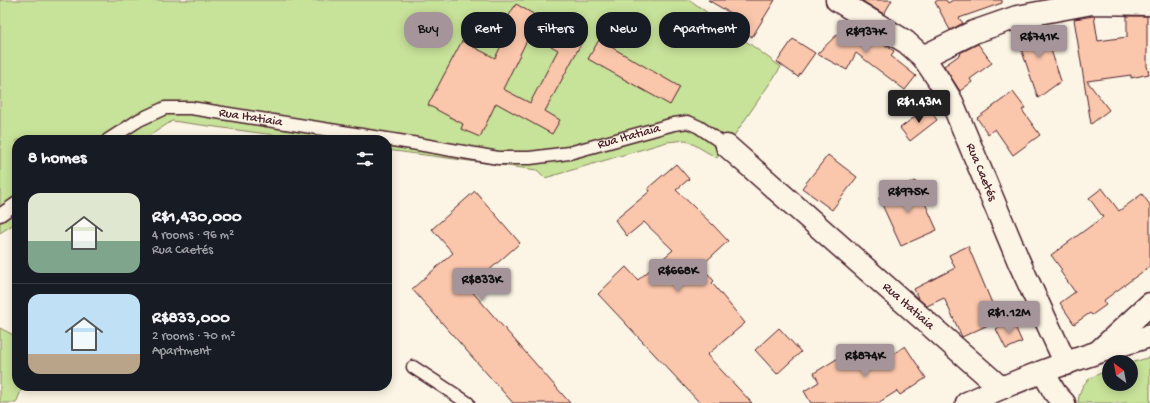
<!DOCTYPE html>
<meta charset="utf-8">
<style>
:root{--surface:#171b24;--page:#242831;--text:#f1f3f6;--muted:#9ea1a6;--line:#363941;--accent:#a6949b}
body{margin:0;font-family:"Gochi Hand",sans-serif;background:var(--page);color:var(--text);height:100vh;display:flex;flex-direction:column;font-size:15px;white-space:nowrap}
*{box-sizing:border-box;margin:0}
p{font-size:13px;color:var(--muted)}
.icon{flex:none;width:22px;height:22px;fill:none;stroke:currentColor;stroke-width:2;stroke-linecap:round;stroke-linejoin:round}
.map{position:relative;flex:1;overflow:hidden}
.details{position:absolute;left:12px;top:135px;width:380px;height:256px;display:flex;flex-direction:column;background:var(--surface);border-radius:16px;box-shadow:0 2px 10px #0003}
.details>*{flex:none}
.banner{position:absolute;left:404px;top:12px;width:380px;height:36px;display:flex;gap:8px}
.needle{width:26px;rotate:328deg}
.buttons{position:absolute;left:1102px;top:355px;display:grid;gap:8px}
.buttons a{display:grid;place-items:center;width:36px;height:36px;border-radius:50%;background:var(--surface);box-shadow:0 2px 10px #0003;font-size:20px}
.price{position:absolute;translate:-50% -34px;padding:0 9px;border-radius:4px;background:var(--accent);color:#111;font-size:13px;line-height:26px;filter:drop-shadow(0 1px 2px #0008)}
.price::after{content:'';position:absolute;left:50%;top:24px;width:12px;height:9px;margin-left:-6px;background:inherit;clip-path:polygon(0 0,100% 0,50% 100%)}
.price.current{background:#222;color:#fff}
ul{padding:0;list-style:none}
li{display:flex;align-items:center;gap:12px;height:100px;padding:0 16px}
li+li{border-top:1px solid var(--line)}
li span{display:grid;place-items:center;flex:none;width:112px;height:80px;border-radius:12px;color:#555}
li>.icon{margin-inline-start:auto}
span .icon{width:48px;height:48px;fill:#fffc;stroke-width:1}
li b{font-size:17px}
h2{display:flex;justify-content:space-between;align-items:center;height:48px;padding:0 16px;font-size:17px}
.tag{padding:0 14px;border-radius:16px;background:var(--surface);box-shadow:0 2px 10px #0003;font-size:14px;line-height:36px}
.tag.current{background:var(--accent);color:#111}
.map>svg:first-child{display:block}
</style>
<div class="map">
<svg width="1150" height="403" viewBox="0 0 1150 403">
<rect width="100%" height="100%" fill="#fcf5e5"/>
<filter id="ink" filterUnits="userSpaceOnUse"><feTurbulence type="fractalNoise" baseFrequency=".025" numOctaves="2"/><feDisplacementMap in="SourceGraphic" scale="8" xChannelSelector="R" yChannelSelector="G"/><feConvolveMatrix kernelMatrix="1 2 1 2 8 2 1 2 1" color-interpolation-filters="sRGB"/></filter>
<g filter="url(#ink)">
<g fill="#c7e299" stroke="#888062">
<path d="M0 0H690L781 67 727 146 717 158 686 140 667 142 545 178 537 170 387 150V140H310L172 121 143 140H17V222L0 233Z"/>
<path d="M0 328 17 337V386H23L16 403H0Z"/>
<path d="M1150 357V403H1078C1080 381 1090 377 1109 370V384H1131V363Z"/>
</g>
<g fill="#fbc7ac" stroke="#4a1f2b" fill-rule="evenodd">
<path d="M708 0H775L752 37 737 28 742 20Z"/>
<path d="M861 0H892L884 14Z"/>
<path d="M938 0H946L948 3 953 0H1002V3L959 18 963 23 950 30 935 2Z"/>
<path d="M516 4 582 42 545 111 560 120 552 134 496 103 480 137 461 129 463 124 428 105 462 41 495 58 512 24 506 20ZM530 34 558 50 530 103 503 89Z"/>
<path d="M1094 16 1098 41 1127 37V16H1147V66L1149 74 1131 78V75L1087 81 1109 110 1091 124 1074 19Z"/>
<path d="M850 22 894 51 891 56 916 76 905 90 856 53 847 70 817 54Z"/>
<path d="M1043 25 1061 81 1038 98 1015 31Z"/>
<path d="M793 39 815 53 798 77 777 62Z"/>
<path d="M599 40 680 87 670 105 588 59Z"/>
<path d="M978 44 992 63 970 79 972 82 960 91 944 66 961 54 960 53Z"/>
<path d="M1013 92 1025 108 1022 110 1040 135 1013 155 995 129 988 134 977 118Z"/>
<path d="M928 107 937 120 910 141 900 128Z"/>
<path d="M828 155 857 177 832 210 802 188Z"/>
<path d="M676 164 689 179 676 190 713 225 728 241 701 266 714 281 712 283 745 323 707 355 752 403H700L598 294 626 267 638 280 673 250 644 222 627 236 615 220 650 191 648 188Z"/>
<path d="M915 181 937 230 901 246 879 198Z"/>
<path d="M1102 188 1119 211 1142 194 1150 205V266L1103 301 1106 305 1092 315 1090 313 1074 324 1060 303 1075 292 1060 271 1062 270 1051 255 1103 217 1089 198Z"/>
<path d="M475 191 520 243 469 288 570 403H513L412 289 453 253 432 229Z"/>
<path d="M968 246 999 320 962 337 944 298 927 306 918 298 914 289 955 268 949 255Z"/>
<path d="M1013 322 1022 342 1006 349 996 329Z"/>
<path d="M779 328 801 352 777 374 755 350Z"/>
<path d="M861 344 875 366 905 346 926 378 900 395 897 391 878 403H811L804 391 819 382 814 373Z"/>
</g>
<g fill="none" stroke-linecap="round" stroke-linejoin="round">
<defs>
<g id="service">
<path id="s1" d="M108 140 139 120 165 108H191L418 144 498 158H530L569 153 674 124 688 122 699 127 727 146"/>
<path d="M0 215 17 203"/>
<path d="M413 367 468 403"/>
</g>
<g id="minor">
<path id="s2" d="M837 0 906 42 923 57 938 79 952 102 1019 262 1066 364"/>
<path d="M923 57 974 32 1017 17 1092 3 1150 4"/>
<path id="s3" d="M727 146 1001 388"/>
<path d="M1099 351 1150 304"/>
<path d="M1043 372 1055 393 1064 403"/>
</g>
<path id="secondary" d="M967 403C1026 376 1088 354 1150 336"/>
</defs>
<use href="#service" stroke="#4a1f2b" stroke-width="15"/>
<use href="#minor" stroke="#4a1f2b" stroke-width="25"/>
<use href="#secondary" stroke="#4a1f2b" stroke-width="25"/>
<use href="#service" stroke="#fcf5e5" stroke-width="12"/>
<use href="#minor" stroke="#fcf5e5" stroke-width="22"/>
<use href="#secondary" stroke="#fcf5e5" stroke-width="22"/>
</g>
</g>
<g text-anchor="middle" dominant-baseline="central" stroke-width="3" stroke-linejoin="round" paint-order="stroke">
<g font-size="13" fill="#4a1f2b" stroke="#fcf5e5">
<text stroke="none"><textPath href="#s1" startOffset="152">Rua Itatiaia</textPath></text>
<text stroke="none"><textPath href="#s1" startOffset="536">Rua Itatiaia</textPath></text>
<text stroke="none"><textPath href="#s2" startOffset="233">Rua Caetés</textPath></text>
<text stroke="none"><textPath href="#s3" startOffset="242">Rua Itatiaia</textPath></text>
</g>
</g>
</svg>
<div class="buttons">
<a><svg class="needle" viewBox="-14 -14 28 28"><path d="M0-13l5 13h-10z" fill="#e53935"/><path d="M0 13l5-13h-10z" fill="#9ea1a6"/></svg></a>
</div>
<b class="price" style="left:866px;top:54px">R$937K</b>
<b class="price" style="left:1039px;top:59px">R$741K</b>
<b class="price current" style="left:919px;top:124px">R$1.43M</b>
<b class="price" style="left:908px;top:214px">R$975K</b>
<b class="price" style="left:678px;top:293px">R$668K</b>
<b class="price" style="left:482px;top:302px">R$833K</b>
<b class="price" style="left:1009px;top:335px">R$1.12M</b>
<b class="price" style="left:865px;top:378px">R$874K</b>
<div class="banner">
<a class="tag current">Buy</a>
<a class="tag">Rent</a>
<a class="tag">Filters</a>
<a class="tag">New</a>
<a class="tag">Apartment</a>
</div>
<section class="details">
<h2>8 homes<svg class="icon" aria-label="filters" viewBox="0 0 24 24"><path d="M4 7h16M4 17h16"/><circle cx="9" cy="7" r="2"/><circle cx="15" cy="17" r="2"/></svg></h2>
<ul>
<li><span style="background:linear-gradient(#dfe7d0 60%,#7fa58c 0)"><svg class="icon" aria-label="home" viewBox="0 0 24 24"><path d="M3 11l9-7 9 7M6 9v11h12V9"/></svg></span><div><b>R$1,430,000</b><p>4 rooms · 96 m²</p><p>Rua Caetés</p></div></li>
<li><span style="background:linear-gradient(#bfe0f5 75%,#b9a48a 0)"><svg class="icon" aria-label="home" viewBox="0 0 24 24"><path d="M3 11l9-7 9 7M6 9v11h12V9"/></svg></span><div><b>R$833,000</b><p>2 rooms · 70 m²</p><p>Apartment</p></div></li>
</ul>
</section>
</div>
